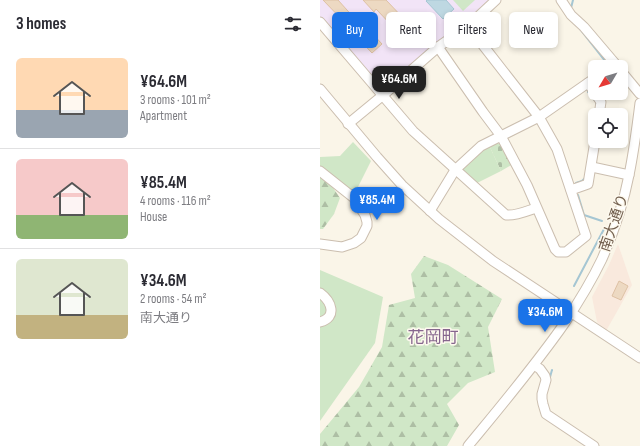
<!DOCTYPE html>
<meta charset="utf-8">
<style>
:root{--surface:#fff;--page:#f2f2f3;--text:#2b2b33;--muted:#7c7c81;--line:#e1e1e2;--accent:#1a73e8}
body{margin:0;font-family:"Sofia Sans Condensed","Noto Sans JP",sans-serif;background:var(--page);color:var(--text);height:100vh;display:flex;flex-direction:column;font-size:15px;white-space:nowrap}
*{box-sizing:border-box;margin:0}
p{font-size:13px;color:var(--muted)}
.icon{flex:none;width:22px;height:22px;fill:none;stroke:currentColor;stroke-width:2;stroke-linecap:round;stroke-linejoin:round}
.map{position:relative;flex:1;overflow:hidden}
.drawer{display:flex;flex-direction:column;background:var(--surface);width:320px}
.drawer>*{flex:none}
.top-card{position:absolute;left:12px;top:12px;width:248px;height:36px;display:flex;gap:8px}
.needle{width:26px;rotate:232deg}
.tools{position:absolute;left:268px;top:60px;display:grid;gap:8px}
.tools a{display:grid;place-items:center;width:40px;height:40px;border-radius:6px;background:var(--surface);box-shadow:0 2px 6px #0003;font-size:20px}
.price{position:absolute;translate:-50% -34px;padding:0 9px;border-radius:8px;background:var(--accent);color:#fff;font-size:13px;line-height:26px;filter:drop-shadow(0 1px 2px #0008)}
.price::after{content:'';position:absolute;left:50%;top:24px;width:12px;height:9px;margin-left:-6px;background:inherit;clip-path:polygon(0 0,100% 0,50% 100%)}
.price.on{background:#222;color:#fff}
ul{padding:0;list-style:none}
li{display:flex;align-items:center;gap:12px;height:100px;padding:0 16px}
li+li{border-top:1px solid var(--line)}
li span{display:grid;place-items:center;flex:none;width:112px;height:80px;border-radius:6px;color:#555}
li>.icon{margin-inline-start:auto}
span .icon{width:48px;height:48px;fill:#fffc;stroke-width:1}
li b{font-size:17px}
h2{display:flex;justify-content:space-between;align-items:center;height:48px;padding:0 16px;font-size:17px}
.pill{padding:0 14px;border-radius:6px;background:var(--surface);box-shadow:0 2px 6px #0003;font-size:14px;line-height:36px}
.pill.on{background:var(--accent);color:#fff}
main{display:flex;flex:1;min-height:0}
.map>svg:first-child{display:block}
</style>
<main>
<section class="drawer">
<h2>3 homes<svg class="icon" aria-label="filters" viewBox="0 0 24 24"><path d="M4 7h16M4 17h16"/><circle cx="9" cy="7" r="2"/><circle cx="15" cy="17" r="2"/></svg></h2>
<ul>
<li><span style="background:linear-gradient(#ffd9b3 65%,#9aa5b1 0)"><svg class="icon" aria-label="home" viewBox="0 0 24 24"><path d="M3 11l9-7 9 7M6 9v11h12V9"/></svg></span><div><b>¥64.6M</b><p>3 rooms · 101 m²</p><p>Apartment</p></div></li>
<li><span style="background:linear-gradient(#f6c9c9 70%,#8fb573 0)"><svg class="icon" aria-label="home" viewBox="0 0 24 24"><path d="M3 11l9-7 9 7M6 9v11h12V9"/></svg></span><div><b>¥85.4M</b><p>4 rooms · 116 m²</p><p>House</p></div></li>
<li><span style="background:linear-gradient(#dfe7d0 70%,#c2b280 0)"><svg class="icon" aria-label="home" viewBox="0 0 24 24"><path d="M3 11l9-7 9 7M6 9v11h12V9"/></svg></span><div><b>¥34.6M</b><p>2 rooms · 54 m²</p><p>南大通り</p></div></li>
</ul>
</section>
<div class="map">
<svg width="320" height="446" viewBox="0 0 320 446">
<defs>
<pattern id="forest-firs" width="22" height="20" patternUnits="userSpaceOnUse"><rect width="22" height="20" fill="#d0e7c7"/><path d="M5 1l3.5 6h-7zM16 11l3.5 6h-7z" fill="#adbea4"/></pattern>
<pattern id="cemetery-stones" width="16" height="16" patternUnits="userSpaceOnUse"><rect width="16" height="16" fill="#d0e7c7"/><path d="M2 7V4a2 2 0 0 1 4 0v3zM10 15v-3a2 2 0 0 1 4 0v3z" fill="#adbea4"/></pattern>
</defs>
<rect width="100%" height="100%" fill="#faf5e8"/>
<path fill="#f9e9dd" d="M298 244 312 285 286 331 277 322 272 297 289 265Z"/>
<path fill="#f2e4f7" d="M0 0H169L63 92 0 18Z"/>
<g fill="url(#forest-firs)">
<path d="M0 169 20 198 14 214 3 229H0Z"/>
<path d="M104 256 128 265 182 299 168 327 175 372 148 383 127 404 139 425 127 446H0V434L39 387 62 347 69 305 95 298 91 274Z"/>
</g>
<path fill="url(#cemetery-stones)" d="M174 143 182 144 193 164 181 171 169 145Z"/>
<g fill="#d0e7c7">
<path d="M133 0H155L143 11Z"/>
<path d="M33 142 51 161 34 195 0 166V157L20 156Z"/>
<path d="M169 145 181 171 155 184 142 172V168Z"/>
<path d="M0 270 63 297 55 343 0 421Z"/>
</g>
<path fill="#bed8e2" stroke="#a5c6d3" d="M107 0H126L134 9 123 19 106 1Z"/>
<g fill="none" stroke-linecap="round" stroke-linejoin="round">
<g stroke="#a5c6d3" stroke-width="2">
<path d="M251 8 253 0"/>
<path d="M260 29 285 61"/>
<path d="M268 92 276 102V106"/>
<path d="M271 140 275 114"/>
<path d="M256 183 262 181 265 178"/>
<path d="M258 195 264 215 282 221"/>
<path d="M254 286 284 229"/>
<path d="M230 377 232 370"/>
</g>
</g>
<g fill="#edd9c2" stroke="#dec1a4">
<path d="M3 0H18L36 20 38 18 62 44 52 53 34 34 32 36 27 29 29 27Z"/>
<path d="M43 0H66L86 21 76 30 56 9 54 12Z"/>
<path d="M299 281 308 286 301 300 292 296Z"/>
</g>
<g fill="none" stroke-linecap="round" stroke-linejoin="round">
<defs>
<g id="minor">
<path d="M241 0 251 15 264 27 298 67"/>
<path d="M0 22 93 131 186 215C196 216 207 211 216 208"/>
<path d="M118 47 163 112 181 136 207 185 235 249 238 252H246L266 236 237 149 219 117 148 26"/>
<path d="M301 71 320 94"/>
<path d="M268 83 281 102 279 115"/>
<path d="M0 89 57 157 82 185 119 219 173 261 320 358"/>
<path d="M28 124 62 96 118 47 148 26 176 0"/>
<path d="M272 167 309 175"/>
<path d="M0 171 34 198 45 215 47 222V226L41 238 34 243 22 247 0 244"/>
<path d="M251 190 268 184 275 141"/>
<path d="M110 211 135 170 161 146 219 117 275 78"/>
<path d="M0 293C11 301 18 317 0 322"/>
<path d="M214 365 220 369 225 376 226 380 222 394V399L223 404 226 414 274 446"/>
<path d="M148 446C181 406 214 367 244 324 258 303 271 282 282 259 293 234 304 201 309 175 314 151 317 127 320 103"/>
</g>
</defs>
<use href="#minor" stroke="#cbbeaf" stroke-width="11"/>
<use href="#minor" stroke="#fff" stroke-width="9"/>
</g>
<g text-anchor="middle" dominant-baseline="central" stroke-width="3" stroke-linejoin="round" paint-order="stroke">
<g font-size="15" fill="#725f4e" stroke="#fdf9ee">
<text transform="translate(294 223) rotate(-71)">南大通り</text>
</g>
<g font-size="17" fill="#86668e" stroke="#fdf9ee">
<text x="113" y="338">花岡町</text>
</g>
</g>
</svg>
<div class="tools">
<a><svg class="needle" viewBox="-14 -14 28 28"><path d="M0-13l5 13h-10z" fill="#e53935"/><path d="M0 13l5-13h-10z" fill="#7c7c81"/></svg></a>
<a><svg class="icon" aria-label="locate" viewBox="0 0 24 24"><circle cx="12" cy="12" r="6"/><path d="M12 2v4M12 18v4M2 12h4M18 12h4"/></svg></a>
</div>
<b class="price on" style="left:79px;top:100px">¥64.6M</b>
<b class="price" style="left:57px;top:221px">¥85.4M</b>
<b class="price" style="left:225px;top:333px">¥34.6M</b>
<div class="top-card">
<a class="pill on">Buy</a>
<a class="pill">Rent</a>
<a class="pill">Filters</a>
<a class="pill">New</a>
</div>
</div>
</main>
